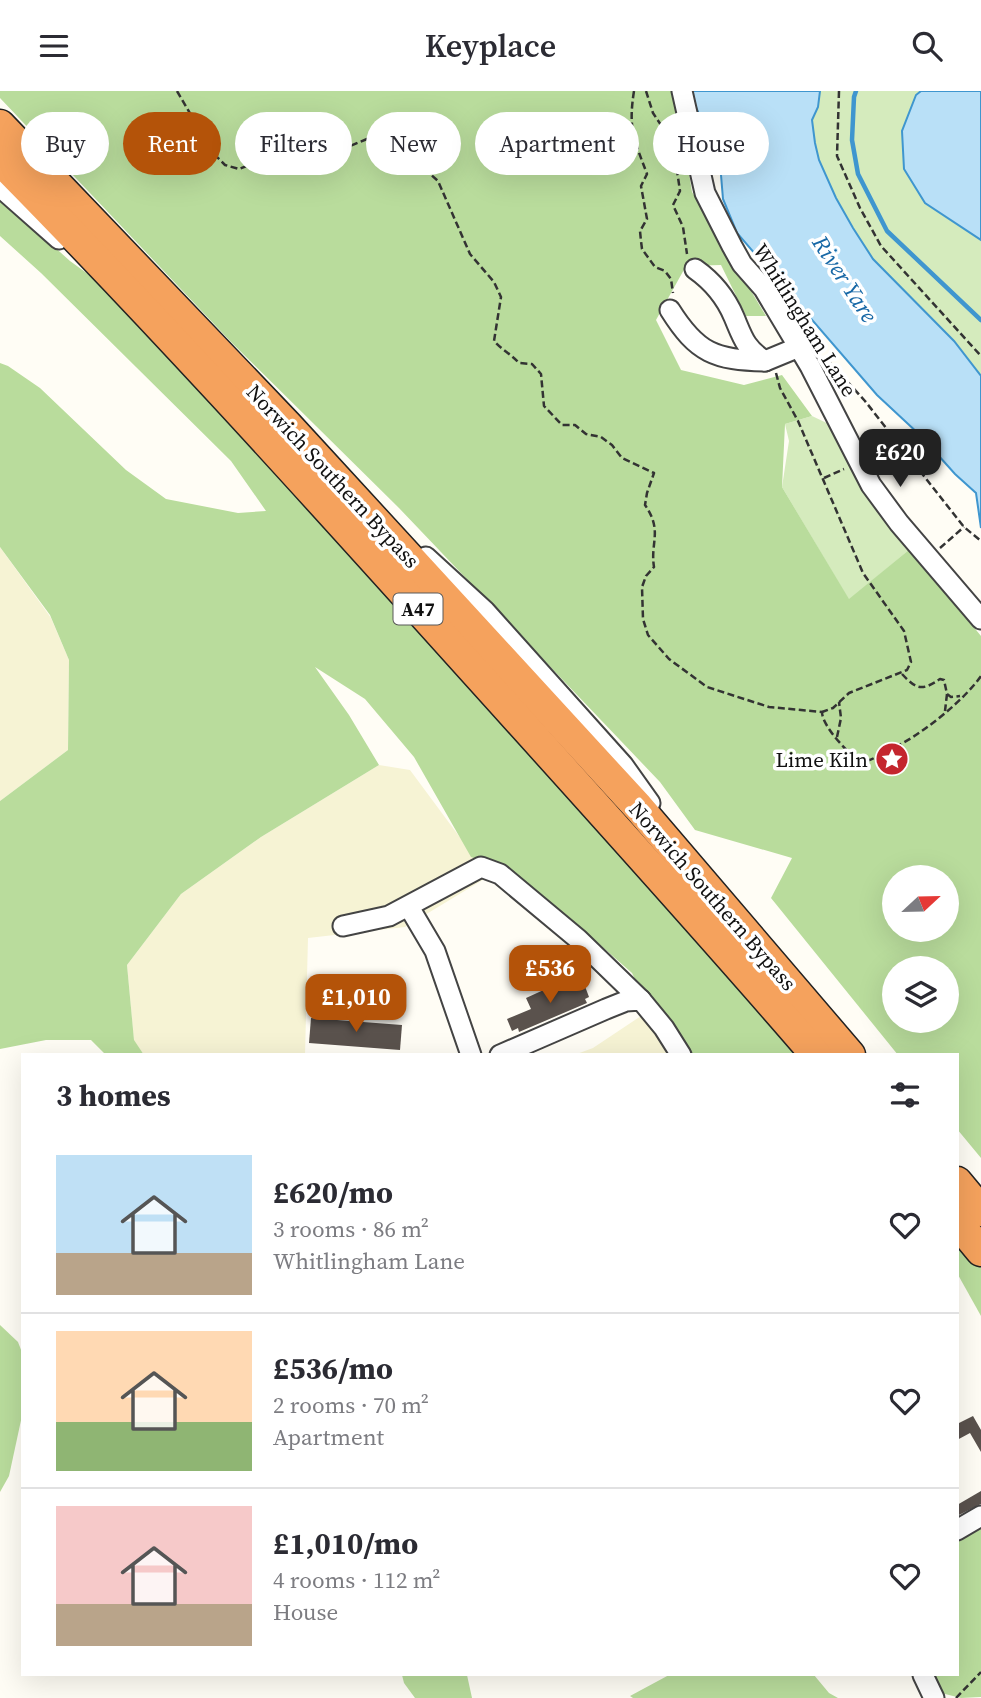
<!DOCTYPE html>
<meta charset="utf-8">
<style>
:root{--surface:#fff;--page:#f7f7f7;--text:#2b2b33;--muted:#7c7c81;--line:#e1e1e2;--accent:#b45309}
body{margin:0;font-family:"Source Serif 4",serif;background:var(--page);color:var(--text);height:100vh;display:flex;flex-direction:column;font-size:26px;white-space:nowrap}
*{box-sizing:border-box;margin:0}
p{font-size:23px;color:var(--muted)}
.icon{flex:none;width:38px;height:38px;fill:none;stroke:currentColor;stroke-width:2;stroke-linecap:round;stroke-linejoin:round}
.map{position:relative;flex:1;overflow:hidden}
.details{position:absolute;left:21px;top:962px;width:938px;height:623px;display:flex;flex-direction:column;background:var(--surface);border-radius:0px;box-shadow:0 7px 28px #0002}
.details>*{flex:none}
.top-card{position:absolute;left:21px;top:21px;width:940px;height:63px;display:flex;gap:14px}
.needle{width:46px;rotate:68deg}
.tools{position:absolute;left:882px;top:774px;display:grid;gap:14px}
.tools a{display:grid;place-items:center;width:77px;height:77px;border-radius:50%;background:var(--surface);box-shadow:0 7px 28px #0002;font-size:35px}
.price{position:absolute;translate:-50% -60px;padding:0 16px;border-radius:14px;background:var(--accent);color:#fff;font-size:23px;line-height:46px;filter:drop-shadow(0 2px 4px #0008)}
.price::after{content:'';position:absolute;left:50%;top:42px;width:21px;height:16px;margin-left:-10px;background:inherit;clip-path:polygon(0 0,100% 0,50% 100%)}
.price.selected{background:#222;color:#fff}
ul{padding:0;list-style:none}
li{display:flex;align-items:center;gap:21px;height:175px;padding:0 35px}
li+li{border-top:2px solid var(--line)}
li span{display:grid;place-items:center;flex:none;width:196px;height:140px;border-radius:0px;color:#555}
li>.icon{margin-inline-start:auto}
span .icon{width:84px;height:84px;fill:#fffc;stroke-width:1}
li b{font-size:30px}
h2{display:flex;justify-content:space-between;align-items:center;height:84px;padding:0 35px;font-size:30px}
.tag{padding:0 24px;border-radius:32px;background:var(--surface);box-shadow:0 7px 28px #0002;font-size:24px;line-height:63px}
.tag.selected{background:var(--accent);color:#fff}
header{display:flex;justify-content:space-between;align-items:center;height:91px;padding:0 35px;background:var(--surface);font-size:32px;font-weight:600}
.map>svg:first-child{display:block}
</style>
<header><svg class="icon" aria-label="menu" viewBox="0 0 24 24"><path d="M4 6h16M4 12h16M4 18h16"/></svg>Keyplace<svg class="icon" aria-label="search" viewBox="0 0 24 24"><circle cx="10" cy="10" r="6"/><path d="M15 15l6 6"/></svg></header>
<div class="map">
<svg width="981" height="1607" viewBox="0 0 981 1607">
<rect width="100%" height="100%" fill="#fffdf5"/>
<g fill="#f6f3d4">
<path d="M0 456 51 527 69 569 68 659 0 710Z"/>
<path d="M379 674 410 679 473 764 500 776 486 787 405 836 308 847 305 964H144L134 950 127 874 181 803 261 746Z"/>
<path d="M650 919 681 964H574L593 957Z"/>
</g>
<g fill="#d5ebbd">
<path d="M820 0H981V285L954 250 873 168 853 137 836 107 819 69 815 52 812 29 818 16Z"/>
<path d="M812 325 833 335C856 385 872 417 910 458L849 509 782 396 789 350 785 333Z"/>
</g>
<g fill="#b9dc9c" fill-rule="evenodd">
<path d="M0 0H671L681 33 692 101 766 225H746L721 174 686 175 656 229 681 279 744 294 782 284 812 325 785 333 782 396 849 508 910 458 981 545V1067L957 1038V964H898L771 807 792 767 695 739 660 691 399 417 231 251 0 7ZM894 786H947V838H894ZM894 877H947V929H894Z"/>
<path d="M0 107 70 170 117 204 807 964H681L650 919 632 882 574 831 500 776 471 766 414 666 365 608 315 576 349 624 379 674 261 746 181 803 127 874 134 949 144 964H106L91 949H46L0 958V710L68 659 69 569 50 524 0 456V272L8 275 40 297 126 379 166 408 238 422 266 420 231 370 41 182 0 145Z"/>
<path d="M957 1142 981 1170V1225L957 1182Z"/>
<path d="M0 1234 18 1251 23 1264V1320L9 1385 0 1401Z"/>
<path d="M981 1432V1606L961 1607 941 1602 932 1584H957V1445Z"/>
<path d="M402 1584H467L472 1607H415L404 1592Z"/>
<path d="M669 1584H814L829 1602 838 1607H633L630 1605Z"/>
</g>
<g fill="#b9e0f7" stroke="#3f96cf" stroke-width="2">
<path d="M689 0H820L818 16 812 29 815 52 819 69 836 107 853 137 873 168 954 250 981 285V437L976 402 955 383 921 345 877 304 737 142 723 108 721 84 715 60Z"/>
<path d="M921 0H981V149L925 112 904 78 902 40 916 4Z"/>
</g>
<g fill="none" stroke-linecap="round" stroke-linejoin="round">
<path stroke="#3f96cf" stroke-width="4.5" d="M856 0 854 6 852 49 858 83 887 140 981 229"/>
</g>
<g fill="#5a524d">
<path d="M583 890 589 906 585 908 587 912 519 941 518 937 512 940 507 928 531 918 526 907 559 892 562 899Z"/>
<path d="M311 927 402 934 400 959 309 952Z"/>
<path d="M973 1325 981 1339V1361L970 1342 957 1349V1333Z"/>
<path d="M981 1400V1413L957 1425V1414Z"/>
</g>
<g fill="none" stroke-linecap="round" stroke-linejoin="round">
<defs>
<g id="minor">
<path d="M682 0 705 102 732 155 742 173 764 198 810 275 871 394 899 432 981 528"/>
<path d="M0 96 59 148"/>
<path d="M695 178C712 190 726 207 734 226 743 247 745 257 765 270L799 256"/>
<path d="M670 219C697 262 715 269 765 270"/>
<path d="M426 466 485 520 623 674 650 712"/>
<path d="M409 816 435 860 471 964"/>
<path d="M343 835 389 825 481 776 500 783 578 848 641 909"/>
<path d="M500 964 606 918 626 910 641 909 664 937 681 964"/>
<path d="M957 1439 981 1425"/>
<path d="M923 1584 934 1607"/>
</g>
<g id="highway">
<path d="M0 34 288 335 638 716 850 964"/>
<path d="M0 69C151 222 296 382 440 542 566 682 693 821 816 964"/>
<path d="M957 1091 981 1120"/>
<path d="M957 1131 981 1160"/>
</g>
</defs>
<use href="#minor" stroke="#444" stroke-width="23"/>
<use href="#highway" stroke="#222" stroke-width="33"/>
<g stroke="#333" stroke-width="2.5" stroke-dasharray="7 3.5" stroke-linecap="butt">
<path d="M177 0 213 62 225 74 239 78 274 64 321 67 367 48 378 52 387 63 405 70 418 72 438 90 470 163 494 191 501 206 494 250C502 259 511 263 519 272L532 273 541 283 544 315 562 334H575L586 343 601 346 612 354 622 367 654 382 647 402 645 414C663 440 650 451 654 476L646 485 642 496 643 528 648 544 669 568 707 596 769 616 822 621C822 635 848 662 860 671 876 669 875 665 888 658 893 655 898 655 903 652 929 637 964 609 981 585"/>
<path d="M634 0C628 38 634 48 647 83L641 95 647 128 640 140 641 150 642 158 655 176 665 180 671 188 673 202"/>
<path d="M646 0 653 22 663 37 675 66 680 100 673 114 683 136 687 163"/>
<path d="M839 0 837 65 860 117 881 155 981 265"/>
<path d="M826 267 865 310 964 436 981 450"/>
<path d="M776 282 780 297 798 330 863 482 904 540 911 571 907 579 849 602 833 617 822 621"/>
<path d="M872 360 893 346"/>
<path d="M824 387 844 378"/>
<path d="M940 457 964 436"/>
<path d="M902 583C917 599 922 600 940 588L944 589 947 603 945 620"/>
<path d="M947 603 951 606 960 605"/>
<path d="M837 646 841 627 839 611"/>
<path d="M956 1607 981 1581"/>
</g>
<use href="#minor" stroke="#fff" stroke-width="19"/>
<use href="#highway" stroke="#f5a25d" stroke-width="30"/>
</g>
<defs>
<symbol id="sight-disc" viewBox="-11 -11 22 22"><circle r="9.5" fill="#c4262e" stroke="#fff"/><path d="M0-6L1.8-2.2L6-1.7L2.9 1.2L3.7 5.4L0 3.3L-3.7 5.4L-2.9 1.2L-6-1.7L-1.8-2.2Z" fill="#fff"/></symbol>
</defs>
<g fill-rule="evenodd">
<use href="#sight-disc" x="873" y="649" width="38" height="38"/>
</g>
<g text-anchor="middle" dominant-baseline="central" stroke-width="7" stroke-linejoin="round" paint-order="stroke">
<rect fill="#fff" stroke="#585858" stroke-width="2" x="393.5" y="502.5" width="49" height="31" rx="5"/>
<g font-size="19" font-weight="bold" fill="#111">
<text x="418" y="518">A47</text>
</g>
<g font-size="21" fill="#111" stroke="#fff">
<text transform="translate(805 229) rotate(58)">Whitlingham Lane</text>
<text transform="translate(333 385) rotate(47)">Norwich Southern Bypass</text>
<text transform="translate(713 805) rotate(49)">Norwich Southern Bypass</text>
</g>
<g font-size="21" fill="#111" stroke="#fff" text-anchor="end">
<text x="868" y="668">Lime Kiln</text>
</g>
<g font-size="23" font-style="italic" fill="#1768a6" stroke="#fff">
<text transform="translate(845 188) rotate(57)">River Yare</text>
</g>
</g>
</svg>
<div class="tools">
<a><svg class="needle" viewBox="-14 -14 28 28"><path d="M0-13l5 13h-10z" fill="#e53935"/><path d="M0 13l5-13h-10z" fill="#7c7c81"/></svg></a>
<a><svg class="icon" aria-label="layers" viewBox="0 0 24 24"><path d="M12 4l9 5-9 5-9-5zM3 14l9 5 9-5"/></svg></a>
</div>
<b class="price selected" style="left:900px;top:398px">£620</b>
<b class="price" style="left:550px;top:914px">£536</b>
<b class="price" style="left:356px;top:943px">£1,010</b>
<div class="top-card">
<a class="tag">Buy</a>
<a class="tag selected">Rent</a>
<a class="tag">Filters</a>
<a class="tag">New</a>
<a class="tag">Apartment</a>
<a class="tag">House</a>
</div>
<section class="details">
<h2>3 homes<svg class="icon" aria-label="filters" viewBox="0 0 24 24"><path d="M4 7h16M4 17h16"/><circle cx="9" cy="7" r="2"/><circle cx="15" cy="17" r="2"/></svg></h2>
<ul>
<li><span style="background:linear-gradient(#bfe0f5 70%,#b9a48a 0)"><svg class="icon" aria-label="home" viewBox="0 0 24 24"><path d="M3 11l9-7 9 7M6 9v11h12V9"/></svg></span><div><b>£620/mo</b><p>3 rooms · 86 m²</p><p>Whitlingham Lane</p></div><svg class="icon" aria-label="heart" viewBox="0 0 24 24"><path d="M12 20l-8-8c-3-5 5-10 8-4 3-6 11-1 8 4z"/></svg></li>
<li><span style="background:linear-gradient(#ffd9b3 65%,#8fb573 0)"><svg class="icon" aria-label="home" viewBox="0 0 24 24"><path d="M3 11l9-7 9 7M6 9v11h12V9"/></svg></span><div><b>£536/mo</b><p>2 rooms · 70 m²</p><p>Apartment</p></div><svg class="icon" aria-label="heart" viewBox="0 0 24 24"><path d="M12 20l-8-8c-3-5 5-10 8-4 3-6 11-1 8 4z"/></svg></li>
<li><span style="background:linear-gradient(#f6c9c9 70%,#b9a48a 0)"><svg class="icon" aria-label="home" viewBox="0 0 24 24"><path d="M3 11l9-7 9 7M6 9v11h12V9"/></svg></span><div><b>£1,010/mo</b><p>4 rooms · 112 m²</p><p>House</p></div><svg class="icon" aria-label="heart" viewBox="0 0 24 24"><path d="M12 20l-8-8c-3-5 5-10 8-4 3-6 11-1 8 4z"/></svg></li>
</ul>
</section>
</div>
